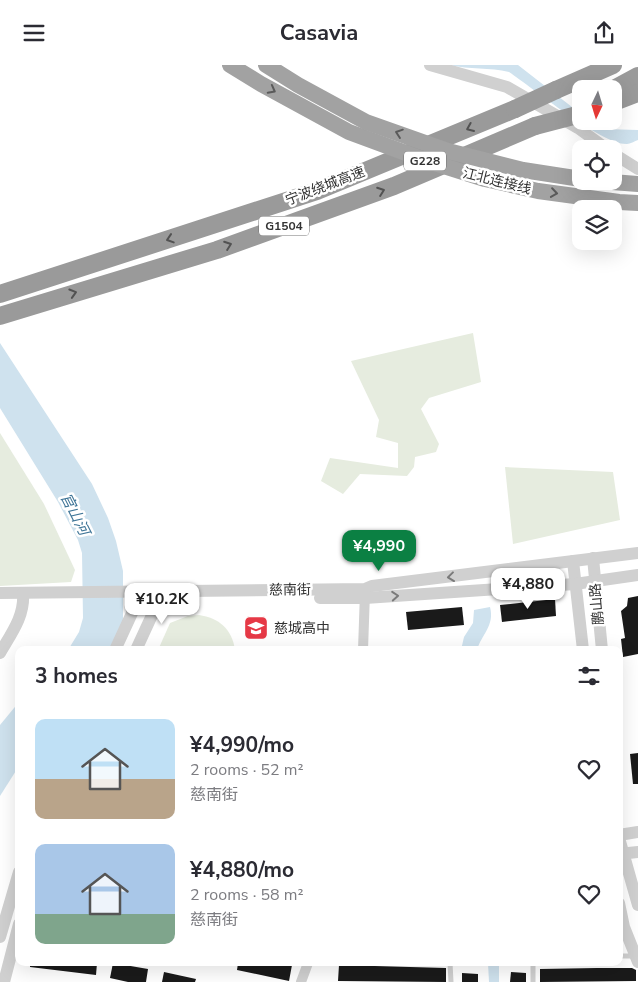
<!DOCTYPE html>
<meta charset="utf-8">
<style>
:root{--surface:#fff;--page:#f7f7f7;--text:#2b2b33;--muted:#7c7c81;--accent:#0b8043}
body{margin:0;font-family:"Nunito Sans","Noto Sans SC",sans-serif;background:var(--page);color:var(--text);height:100vh;display:flex;flex-direction:column;font-size:19px;white-space:nowrap}
*{box-sizing:border-box;margin:0}
p{font-size:16px;color:var(--muted)}
.icon{flex:none;width:28px;height:28px;fill:none;stroke:currentColor;stroke-width:2;stroke-linecap:round;stroke-linejoin:round}
.map{position:relative;flex:1;overflow:hidden}
.details{position:absolute;left:15px;top:581px;width:608px;height:320px;display:flex;flex-direction:column;background:var(--surface);border-radius:10px;box-shadow:0 5px 20px #0002}
.details>*{flex:none}
.needle{width:32px;rotate:184deg}
.controls{position:absolute;left:572px;top:15px;display:grid;gap:10px}
.controls a{display:grid;place-items:center;width:50px;height:50px;border-radius:10px;background:var(--surface);box-shadow:0 5px 20px #0002;font-size:25px}
.price{position:absolute;translate:-50% -42px;padding:0 11px;border-radius:10px;background:#fff;color:#222;font-size:16px;line-height:32px;filter:drop-shadow(0 1px 2px #0008)}
.price::after{content:'';position:absolute;left:50%;top:30px;width:15px;height:11px;margin-left:-8px;background:inherit;clip-path:polygon(0 0,100% 0,50% 100%)}
.price.current{background:var(--accent);color:#fff}
ul{padding:0;list-style:none}
li{display:flex;align-items:center;gap:15px;height:125px;padding:0 20px}
li span{display:grid;place-items:center;flex:none;width:140px;height:100px;border-radius:10px;color:#555}
li>.icon{margin-inline-start:auto}
span .icon{width:60px;height:60px;fill:#fffc;stroke-width:1}
li b{font-size:21px}
h2{display:flex;justify-content:space-between;align-items:center;height:60px;padding:0 20px;font-size:21px}
header{display:flex;justify-content:space-between;align-items:center;height:65px;padding:0 20px;background:var(--surface);font-size:22px;font-weight:700}
.map>svg:first-child{display:block}
</style>
<header><svg class="icon" aria-label="menu" viewBox="0 0 24 24"><path d="M4 6h16M4 12h16M4 18h16"/></svg>Casavia<svg class="icon" aria-label="share" viewBox="0 0 24 24"><path d="M12 15V3M7 8l5-5 5 5M5 13v7h14v-7"/></svg></header>
<div class="map">
<svg width="638" height="917" viewBox="0 0 638 917">
<rect width="100%" height="100%" fill="#fff"/>
<g fill="#e6ecdf">
<path d="M473 268 481 317 429 333 421 344 439 379 436 387 415 392 414 402 407 411 360 409 343 429 321 416 330 393 398 403V378L376 372 379 355 351 296Z"/>
<path d="M0 368 44 439 75 505 71 517 0 521Z"/>
<path d="M505 402 613 407 620 455 513 479Z"/>
<path d="M199 550C219 553 232 564 235 585H158L170 558 188 551Z"/>
</g>
<g fill="#cfe2ee">
<path d="M450 0H518L581 49V56H591L604 64 638 65V75C635 76 630 79 627 79 602 80 533 23 509 7 490 2 469 5 450 0Z"/>
<path d="M0 278 92 419 108 453 116 476 123 506V556L112 585H68L79 567 83 553 82 488 78 475 58 437 0 343Z"/>
<path d="M490 542C495 561 481 570 477 585H461L464 572 473 558 474 545Z"/>
<path d="M19 637V701L0 731V660Z"/>
<path d="M488 898H499V917H489Z"/>
</g>
<g fill="#1a1a1a">
<path d="M638 531V589L623 592 621 574 625 573 621 546 627 541 628 533Z"/>
<path d="M555 534 556 551 502 557 500 540Z"/>
<path d="M462 542 464 560 408 565 406 547Z"/>
<path d="M638 688V719H633L630 689Z"/>
<path d="M30 898H97L96 910 30 902Z"/>
<path d="M113 898 148 904 146 917H128L110 913Z"/>
<path d="M238 898H279L292 900 289 916 237 905Z"/>
<path d="M339 900 446 903V917L338 916Z"/>
<path d="M597 903H632L636 905V916L540 917V904Z"/>
<path d="M164 907 196 914 195 917H162Z"/>
<path d="M511 907 526 908V917H510Z"/>
<path d="M462 908 478 909V917H462Z"/>
</g>
<g fill="none" stroke-linecap="round" stroke-linejoin="round">
<g stroke="#d0d0d0" stroke-width="5">
<path d="M619 891H635"/>
<path d="M450 898 451 917"/>
<path d="M533 898V917"/>
</g>
<g stroke="#d0d0d0" stroke-width="10">
<path d="M363 585 365 527"/>
<path d="M301 917 308 898"/>
</g>
<g stroke="#d0d0d0" stroke-width="12">
<path d="M430 0 507 22 578 63 607 84"/>
<path d="M614 89 638 104"/>
<path d="M593 493 602 585"/>
<path d="M573 496 583 585"/>
<path d="M0 528 365 524 372 521 638 488"/>
<path d="M320 533H365L575 519 638 510"/>
<path d="M115 585 133 546 136 527"/>
<path d="M136 585 159 535 160 527"/>
<path d="M0 588C11 569 25 551 23 528"/>
<path d="M619 770 638 767"/>
<path d="M619 773 638 840"/>
<path d="M619 789 638 787"/>
<path d="M619 838 624 862 638 897"/>
<path d="M0 872 19 807"/>
<path d="M4 917 19 859"/>
</g>
<path stroke="#a2a2a2" stroke-width="16" d="M599 116 638 119"/>
<g stroke="#9a9a9a" stroke-width="18">
<path d="M614 24 638 11"/>
<path d="M556 25 613 0"/>
<path d="M614 37 638 28"/>
<path d="M0 229 317 126 515 44"/>
<path d="M0 251 217 185 394 121 535 61"/>
</g>
<g stroke="#a2a2a2" stroke-width="16">
<path d="M230 0 261 19 349 67 422 94 485 114 538 126 619 137 638 138"/>
<path d="M266 0 298 20 366 57 448 86 523 105 581 114"/>
</g>
<g stroke="#9a9a9a" stroke-width="18">
<path d="M515 44 556 25"/>
<path d="M535 61 581 49"/>
</g>
</g>
<defs><path id="oneway-chevron" d="M-2-3.5L2.5 0L-2 3.5" fill="none" stroke-width="1.6" stroke-linecap="round" stroke-linejoin="round" transform="scale(1.25)"/></defs>
<g stroke="#5a5a5a">
<use href="#oneway-chevron" transform="translate(272 25) rotate(28)"/>
<use href="#oneway-chevron" transform="translate(399 68) rotate(-161)"/>
<use href="#oneway-chevron" transform="translate(554 128) rotate(8)"/>
</g>
<g stroke="#525252">
<use href="#oneway-chevron" transform="translate(470 63) rotate(157)"/>
<use href="#oneway-chevron" transform="translate(381 126) rotate(-20)"/>
<use href="#oneway-chevron" transform="translate(170 174) rotate(162)"/>
<use href="#oneway-chevron" transform="translate(228 180) rotate(-20)"/>
<use href="#oneway-chevron" transform="translate(73 228) rotate(-17)"/>
</g>
<g stroke="#7a7a7a">
<use href="#oneway-chevron" transform="translate(451 512) rotate(173)"/>
<use href="#oneway-chevron" transform="translate(395 531) rotate(-4)"/>
</g>
<defs>
<symbol id="school-square" viewBox="-11 -11 22 22"><rect x="-9" y="-9" width="18" height="18" rx="4" fill="#e63946" stroke="#fff"/><path d="M0-5L7-2L0 1L-7-2ZM-4 1L0 2.5L4 1V4Q0 6-4 4Z" fill="#fff"/></symbol>
</defs>
<g fill-rule="evenodd">
<use href="#school-square" x="242" y="549" width="28" height="28"/>
</g>
<g text-anchor="middle" dominant-baseline="central" stroke-width="5" stroke-linejoin="round" paint-order="stroke">
<g fill="#fff" stroke="#707070" stroke-width="1">
<rect x="404" y="86.5" width="42" height="19" rx="4"/>
<rect x="259" y="151.5" width="50" height="19" rx="4"/>
</g>
<g font-size="12" font-weight="bold" fill="#333">
<text x="425" y="96">G228</text>
<text x="284" y="161">G1504</text>
</g>
<g font-size="14" fill="#333" stroke="#fff">
<text transform="translate(497 116) rotate(14)">江北连接线</text>
<text transform="translate(325 121) rotate(-21)">宁波绕城高速</text>
<text transform="translate(290 525) rotate(-1)">慈南街</text>
<text transform="translate(597 539) rotate(-95)">鹏山路</text>
</g>
<g font-size="14" fill="#333" stroke="#fff" text-anchor="start">
<text x="274" y="563">慈城高中</text>
</g>
<g font-size="15" font-style="italic" fill="#3f7597" stroke="#fff">
<text transform="translate(75 449) rotate(63)">官山河</text>
</g>
</g>
</svg>
<div class="controls">
<a><svg class="needle" viewBox="-14 -14 28 28"><path d="M0-13l5 13h-10z" fill="#e53935"/><path d="M0 13l5-13h-10z" fill="#7c7c81"/></svg></a>
<a><svg class="icon" aria-label="locate" viewBox="0 0 24 24"><circle cx="12" cy="12" r="6"/><path d="M12 2v4M12 18v4M2 12h4M18 12h4"/></svg></a>
<a><svg class="icon" aria-label="layers" viewBox="0 0 24 24"><path d="M12 4l9 5-9 5-9-5zM3 14l9 5 9-5"/></svg></a>
</div>
<b class="price current" style="left:379px;top:507px">¥4,990</b>
<b class="price" style="left:528px;top:545px">¥4,880</b>
<b class="price" style="left:162px;top:560px">¥10.2K</b>
<section class="details">
<h2>3 homes<svg class="icon" aria-label="filters" viewBox="0 0 24 24"><path d="M4 7h16M4 17h16"/><circle cx="9" cy="7" r="2"/><circle cx="15" cy="17" r="2"/></svg></h2>
<ul>
<li><span style="background:linear-gradient(#bfe0f5 60%,#b9a48a 0)"><svg class="icon" aria-label="home" viewBox="0 0 24 24"><path d="M3 11l9-7 9 7M6 9v11h12V9"/></svg></span><div><b>¥4,990/mo</b><p>2 rooms · 52 m²</p><p>慈南街</p></div><svg class="icon" aria-label="heart" viewBox="0 0 24 24"><path d="M12 20l-8-8c-3-5 5-10 8-4 3-6 11-1 8 4z"/></svg></li>
<li><span style="background:linear-gradient(#a9c7e8 70%,#7fa58c 0)"><svg class="icon" aria-label="home" viewBox="0 0 24 24"><path d="M3 11l9-7 9 7M6 9v11h12V9"/></svg></span><div><b>¥4,880/mo</b><p>2 rooms · 58 m²</p><p>慈南街</p></div><svg class="icon" aria-label="heart" viewBox="0 0 24 24"><path d="M12 20l-8-8c-3-5 5-10 8-4 3-6 11-1 8 4z"/></svg></li>
</ul>
</section>
</div>
